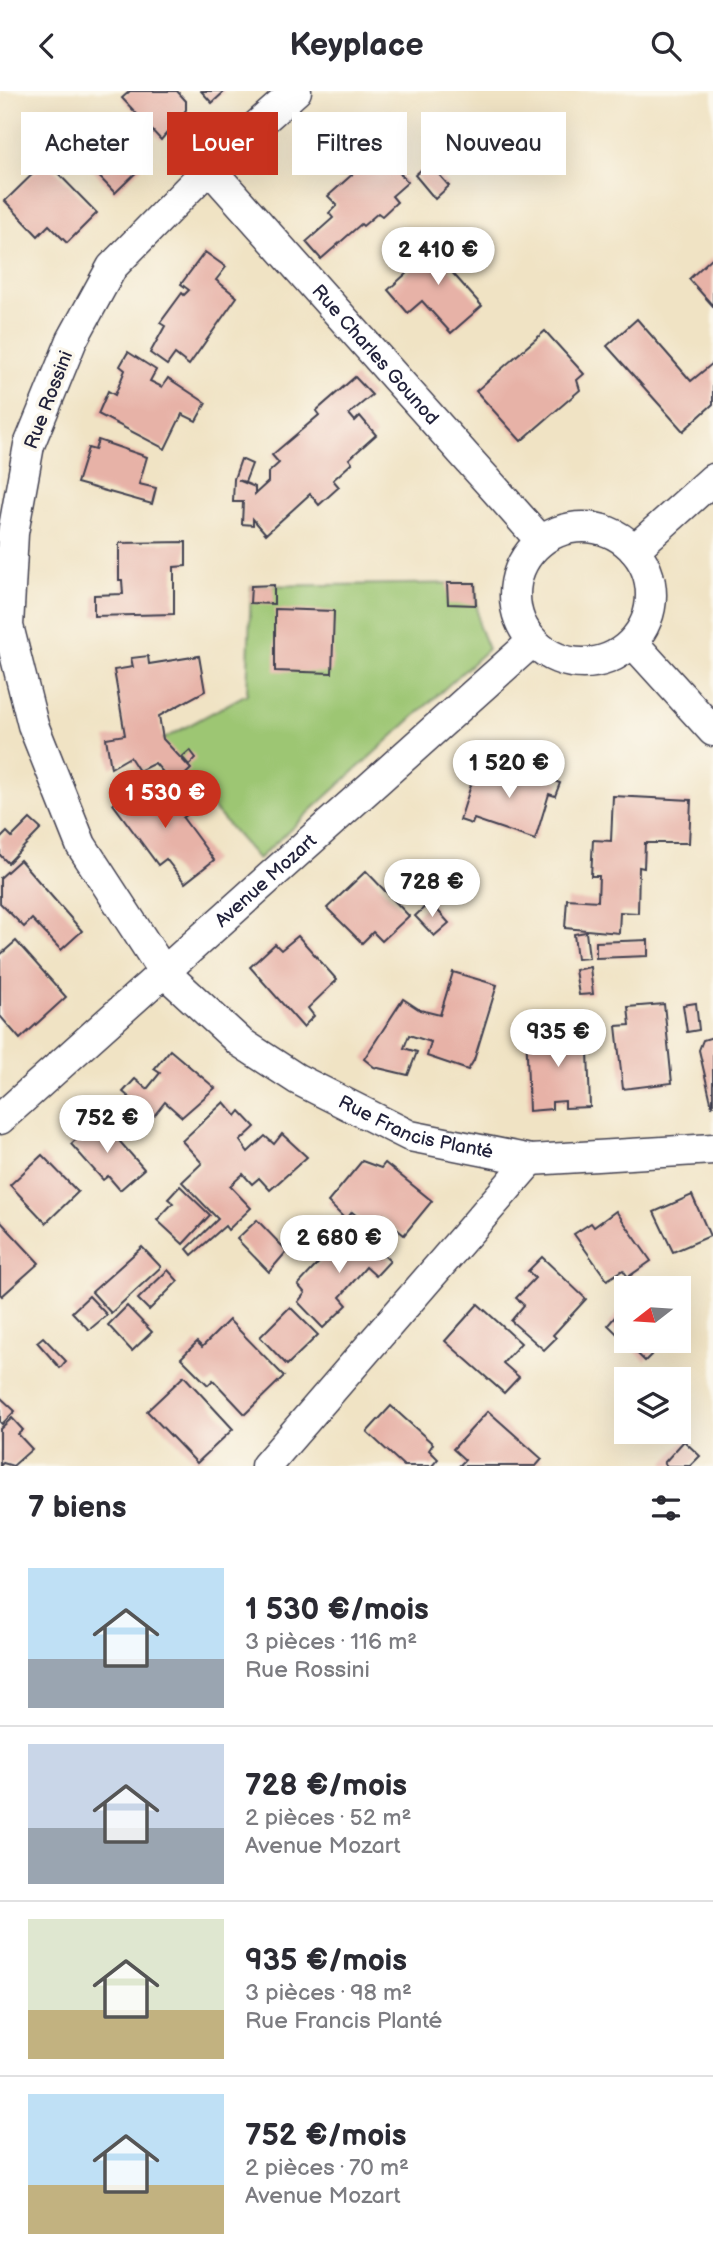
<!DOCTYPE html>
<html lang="fr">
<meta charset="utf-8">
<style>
:root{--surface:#fff;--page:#f2f2f3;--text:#2b2b33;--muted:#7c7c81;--line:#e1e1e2;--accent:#c8321e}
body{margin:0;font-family:"Balsamiq Sans",sans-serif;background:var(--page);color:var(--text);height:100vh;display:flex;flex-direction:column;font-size:26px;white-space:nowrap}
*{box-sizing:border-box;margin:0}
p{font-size:23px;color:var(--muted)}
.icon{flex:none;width:38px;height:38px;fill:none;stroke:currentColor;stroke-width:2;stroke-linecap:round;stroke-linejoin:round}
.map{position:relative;height:1375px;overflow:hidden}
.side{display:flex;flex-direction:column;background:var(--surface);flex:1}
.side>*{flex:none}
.banner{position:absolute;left:21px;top:21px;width:672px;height:63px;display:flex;gap:14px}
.needle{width:46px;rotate:253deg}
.tools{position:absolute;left:614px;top:1185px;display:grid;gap:14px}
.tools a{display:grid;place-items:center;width:77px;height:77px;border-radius:0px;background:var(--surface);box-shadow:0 7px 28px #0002;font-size:35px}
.price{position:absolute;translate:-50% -60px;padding:0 16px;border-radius:24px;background:#fff;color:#222;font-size:23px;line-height:46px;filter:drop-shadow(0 2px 4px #0008)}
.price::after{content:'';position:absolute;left:50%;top:42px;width:21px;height:16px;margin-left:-10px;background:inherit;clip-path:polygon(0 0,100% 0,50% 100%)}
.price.selected{background:var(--accent);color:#fff}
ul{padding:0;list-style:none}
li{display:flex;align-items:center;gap:21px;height:175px;padding:0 28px}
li+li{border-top:2px solid var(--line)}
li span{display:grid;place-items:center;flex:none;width:196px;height:140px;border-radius:0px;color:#555}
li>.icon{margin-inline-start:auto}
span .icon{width:84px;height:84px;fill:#fffc;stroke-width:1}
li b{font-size:30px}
h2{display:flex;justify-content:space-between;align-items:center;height:84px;padding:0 28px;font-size:30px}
.pill{padding:0 24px;border-radius:0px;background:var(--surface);box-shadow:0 7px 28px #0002;font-size:24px;line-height:63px}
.pill.selected{background:var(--accent);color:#fff}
header{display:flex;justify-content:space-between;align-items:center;height:91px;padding:0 28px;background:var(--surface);font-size:32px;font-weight:700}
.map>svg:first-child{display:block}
</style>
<header><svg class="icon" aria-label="back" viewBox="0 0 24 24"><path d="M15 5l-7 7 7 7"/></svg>Keyplace<svg class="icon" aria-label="search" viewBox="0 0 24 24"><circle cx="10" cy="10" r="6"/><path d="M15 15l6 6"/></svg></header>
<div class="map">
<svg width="713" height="1375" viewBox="0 0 713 1375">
<rect width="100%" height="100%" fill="#fbf7ec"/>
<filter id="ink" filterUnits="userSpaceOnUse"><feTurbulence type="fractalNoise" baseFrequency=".0143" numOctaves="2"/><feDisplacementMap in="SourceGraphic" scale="14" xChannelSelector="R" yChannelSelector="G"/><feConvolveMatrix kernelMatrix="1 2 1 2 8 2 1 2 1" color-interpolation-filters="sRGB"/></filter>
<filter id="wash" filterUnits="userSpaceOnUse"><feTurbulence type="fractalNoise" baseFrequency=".00686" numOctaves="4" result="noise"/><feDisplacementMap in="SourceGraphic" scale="28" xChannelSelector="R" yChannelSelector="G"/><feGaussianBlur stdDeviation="1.57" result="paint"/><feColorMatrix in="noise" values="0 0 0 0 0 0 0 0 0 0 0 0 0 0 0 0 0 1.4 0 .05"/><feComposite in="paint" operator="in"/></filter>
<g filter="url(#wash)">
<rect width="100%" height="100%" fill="#f0e3c4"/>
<path fill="#9dc673" stroke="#607457" stroke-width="2" d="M475 492 479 536 488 558 258 768 156 652 247 603 251 495Z"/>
<g id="blocks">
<g fill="#e7b2a7">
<path d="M130 0H177L186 10V19L161 49 122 7Z"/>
<path d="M201 0H225L212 12Z"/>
<path d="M114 35 148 70 115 102 85 71 111 44 108 40Z"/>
<path d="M532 39 542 51 530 62 520 51Z"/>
<path d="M385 66 408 91 392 105 397 111 382 125 378 122 363 135 361 133 321 168 306 151 333 127 329 122 337 114 328 105 364 73 369 79Z"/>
<path d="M46 70 97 122 67 152 49 134 38 145 5 110Z"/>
<path d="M429 72 449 95 435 108 415 84Z"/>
<path d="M449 144 465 163 449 178 482 215 451 242 422 210 408 222 388 199Z"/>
<path d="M205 161 226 176 216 189 237 206 189 274 175 263 167 274 150 262 165 235 160 232 182 202 184 204 189 199 181 193Z"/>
<path d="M713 166V215L689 188Z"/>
<path d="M637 228 691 290 713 272V313L683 340 607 255Z"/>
<path d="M545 240 584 283 577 289 580 299 521 350 476 300Z"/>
<path d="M128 261 156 279 150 290 162 296 168 287 206 312 196 330 182 323 165 358 98 323 108 300 115 304 125 279 120 275Z"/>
<path d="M355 286 372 304 349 323 355 330 360 325 376 344 349 368 352 372 333 389 339 396 319 414 310 403 266 443 253 428V434L242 433 243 411H233L234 388 241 368 252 373 245 391 238 389 255 396V403L268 391V382L279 372 272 364 319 324 316 320Z"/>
<path d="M98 349 147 366 139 393 156 397 152 413 77 392 88 357 95 359Z"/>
<path d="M186 451V475L174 476V523L94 525V504L123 503 122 489H119V452Z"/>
<path d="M447 492H475L476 514 448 513Z"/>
<path d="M274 494V513L250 512 251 495Z"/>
<path d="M275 518 334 520 332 582 275 580Z"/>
<path d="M148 565 149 573 199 565 205 600 159 625 163 648 191 678 174 694 155 672 139 680 130 666 111 677 106 647 125 644 114 579 133 576 131 567Z"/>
<path d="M190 659 196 667 189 674 182 666Z"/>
<path d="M504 672 560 692 555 705 549 703 535 749 474 728 472 733 460 729 477 675 501 683Z"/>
<path d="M140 689 161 717 182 701 194 718 183 727 214 769 185 792 166 768 158 774 113 713Z"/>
<path d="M613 705 691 709 689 752H645L644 777 639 776 638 822 620 821 619 842 565 837 567 808 598 810 599 785H591L593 749 611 750Z"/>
<path d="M30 728 41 738 8 772 0 764V748L7 741 12 746Z"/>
<path d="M20 769 82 840 61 859 32 828 24 836 0 812V787Z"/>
<path d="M366 780 409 825 382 850 373 841 362 852 327 817Z"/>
<path d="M430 811 449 832 434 845 415 825Z"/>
<path d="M586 841 589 867 577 868 574 843Z"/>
<path d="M298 845 337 889 308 917 314 925 303 936 250 876 275 853 281 859Z"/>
<path d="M648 849V865L596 867V851Z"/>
<path d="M16 850 66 906 20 948 0 925V864Z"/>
<path d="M590 876 593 903 579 904 575 879Z"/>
<path d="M453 881 497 894 474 969 468 979 427 965 431 951 409 944 404 957 417 961 408 984 374 976 364 968 403 908 420 919 440 924Z"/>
<path d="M696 912 699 939 687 941 683 914Z"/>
<path d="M664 913 672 992 623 998 616 935 630 934 628 916Z"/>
<path d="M587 932 590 1016 565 1017V1010L552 1011V1018L529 1020 526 935 542 934V947H570V933Z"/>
<path d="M713 946V1014L712 1015 699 959 703 949Z"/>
<path d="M170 959 215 997 182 1026 165 1011 153 1026 123 1001 135 988 147 998 160 982 154 978Z"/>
<path d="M224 1011 236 1025 240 1020 255 1036 240 1050 248 1061 265 1045 274 1053 282 1043 307 1066 270 1099 259 1087 252 1093 243 1083 230 1095 251 1117 228 1139 225 1135 192 1164 187 1158 218 1128 182 1091 202 1072 182 1050Z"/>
<path d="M99 1027 144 1078 120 1099 108 1085 103 1089 71 1053Z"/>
<path d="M42 1064 78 1101 46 1132 10 1094Z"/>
<path d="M362 1070 381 1077 385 1072 432 1110 404 1144 382 1126 372 1138 352 1121 346 1129 328 1111Z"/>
<path d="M180 1095 210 1124 183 1153 157 1129 173 1112 168 1108Z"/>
<path d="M692 1104 710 1145 673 1161 654 1121Z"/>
<path d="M616 1120 651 1170 628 1186 623 1179 607 1189 574 1143 591 1132 594 1136Z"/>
<path d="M257 1129 287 1160 269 1181 237 1148Z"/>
<path d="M0 1130 39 1172 2 1205 0 1203Z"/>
<path d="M353 1135 390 1170 376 1185 366 1176 340 1206 347 1214 323 1237 298 1211 305 1202 298 1194Z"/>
<path d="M142 1156 161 1176 111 1222 92 1201Z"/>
<path d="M542 1166 586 1208 553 1244 556 1247 544 1259 511 1230 524 1214 516 1207 535 1187 528 1180Z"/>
<path d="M168 1179 178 1190 149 1219 138 1208Z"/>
<path d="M89 1205 107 1224 89 1239 72 1221Z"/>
<path d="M478 1213 521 1252 503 1272 519 1286 504 1302 445 1250Z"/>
<path d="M626 1213V1250H665L645 1270 608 1234Z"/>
<path d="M127 1215 152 1241 132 1260 108 1234Z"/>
<path d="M290 1216 318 1244 287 1274 260 1246Z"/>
<path d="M229 1229 284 1285 245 1323 213 1289 208 1294 181 1267 197 1251 202 1256Z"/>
<path d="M43 1246 66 1270 60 1277 37 1251Z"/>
<path d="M184 1285 233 1338 197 1372 147 1320Z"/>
<path d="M0 1306 15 1320 2 1333 0 1331Z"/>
<path d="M391 1315 433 1353 429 1359 438 1368 432 1375H404L367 1341Z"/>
<path d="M488 1320 542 1368 536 1375H459L465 1369 453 1358Z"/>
<path d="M12 1327 23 1339 18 1343 32 1358 13 1375 3 1372 0 1375V1338Z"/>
<path d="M684 1350 700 1365 690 1375H667L664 1372Z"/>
</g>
</g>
</g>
<g filter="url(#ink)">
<use href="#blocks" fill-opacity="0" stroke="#413f50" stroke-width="2"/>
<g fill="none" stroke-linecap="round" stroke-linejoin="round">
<defs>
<g id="street">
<path id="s1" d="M296 0 209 77 112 176 72 249 29 354 13 442 8 535 33 634 81 754 163 880 240 951 297 988 410 1045 531 1069 713 1058"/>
<path id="s2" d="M209 77 541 450"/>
<circle cx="583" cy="504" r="68"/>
<path d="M634 459 713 388"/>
<path d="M633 552 713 640"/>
<path id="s3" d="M0 1028 532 551"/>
<path d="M266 1375 531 1069"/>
</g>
</defs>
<use href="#street" stroke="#413f50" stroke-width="33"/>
<use href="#street" stroke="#fff" stroke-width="30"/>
</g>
</g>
<g text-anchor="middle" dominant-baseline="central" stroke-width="7" stroke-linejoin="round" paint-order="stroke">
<g font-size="19" fill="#22223b" stroke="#fbf7ec">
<text stroke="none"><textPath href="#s2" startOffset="250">Rue Charles Gounod</textPath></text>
<text transform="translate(49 309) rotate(-69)">Rue Rossini</text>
<text stroke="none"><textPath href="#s3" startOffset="357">Avenue Mozart</textPath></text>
<text stroke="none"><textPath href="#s1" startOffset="1318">Rue Francis Planté</textPath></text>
</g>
</g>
</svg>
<div class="tools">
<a><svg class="needle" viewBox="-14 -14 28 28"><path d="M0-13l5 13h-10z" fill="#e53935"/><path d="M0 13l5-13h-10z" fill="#7c7c81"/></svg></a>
<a><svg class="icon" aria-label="layers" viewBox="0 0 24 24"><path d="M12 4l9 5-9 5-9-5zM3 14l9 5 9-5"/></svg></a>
</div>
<b class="price" style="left:438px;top:196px">2 410 €</b>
<b class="price" style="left:509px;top:709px">1 520 €</b>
<b class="price selected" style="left:165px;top:739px">1 530 €</b>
<b class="price" style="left:432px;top:828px">728 €</b>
<b class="price" style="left:558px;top:978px">935 €</b>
<b class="price" style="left:107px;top:1064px">752 €</b>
<b class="price" style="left:339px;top:1184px">2 680 €</b>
<div class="banner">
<a class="pill">Acheter</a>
<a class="pill selected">Louer</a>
<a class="pill">Filtres</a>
<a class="pill">Nouveau</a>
</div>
</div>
<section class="side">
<h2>7 biens<svg class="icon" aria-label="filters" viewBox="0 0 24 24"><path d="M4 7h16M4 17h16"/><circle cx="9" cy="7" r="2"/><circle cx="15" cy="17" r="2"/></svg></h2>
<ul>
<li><span style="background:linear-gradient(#bfe0f5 65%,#9aa5b1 0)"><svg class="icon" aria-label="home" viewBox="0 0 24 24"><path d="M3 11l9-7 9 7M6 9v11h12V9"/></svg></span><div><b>1 530 €/mois</b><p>3 pièces · 116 m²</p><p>Rue Rossini</p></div></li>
<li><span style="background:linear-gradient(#c9d6e8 60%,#9aa5b1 0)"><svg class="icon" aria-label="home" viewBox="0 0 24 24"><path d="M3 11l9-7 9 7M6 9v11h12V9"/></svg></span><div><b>728 €/mois</b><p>2 pièces · 52 m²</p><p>Avenue Mozart</p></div></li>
<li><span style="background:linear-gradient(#dfe7d0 65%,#c2b280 0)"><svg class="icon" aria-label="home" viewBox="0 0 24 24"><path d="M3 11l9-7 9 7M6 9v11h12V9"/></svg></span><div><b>935 €/mois</b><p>3 pièces · 98 m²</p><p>Rue Francis Planté</p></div></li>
<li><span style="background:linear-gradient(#bfe0f5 65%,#c2b280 0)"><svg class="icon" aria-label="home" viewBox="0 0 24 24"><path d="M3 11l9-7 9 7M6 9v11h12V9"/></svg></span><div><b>752 €/mois</b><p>2 pièces · 70 m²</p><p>Avenue Mozart</p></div></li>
</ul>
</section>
